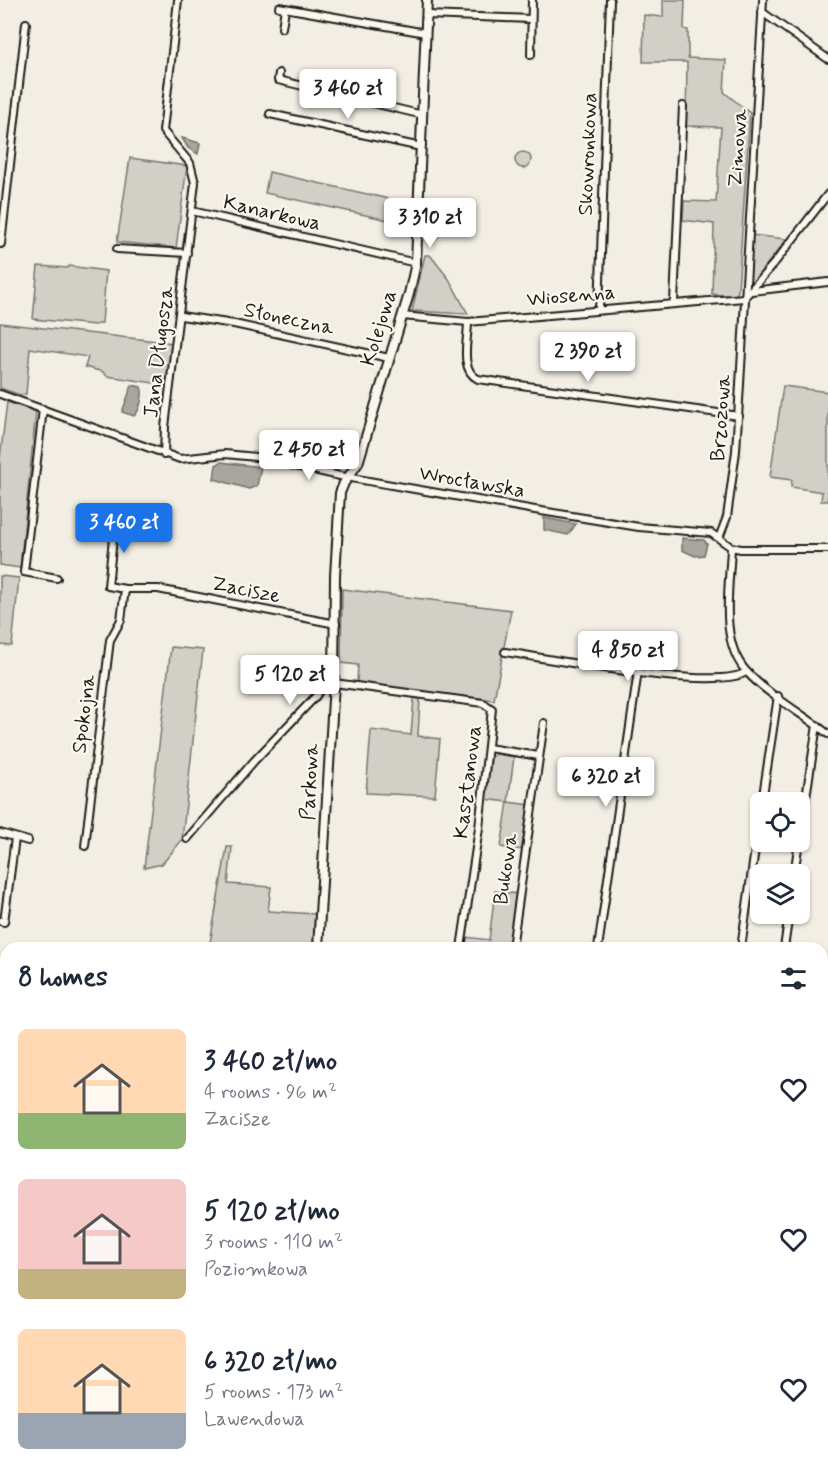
<!DOCTYPE html>
<meta charset="utf-8">
<style>
:root{--surface:#fff;--page:#f2f2f3;--text:#1f2937;--muted:#747a83;--accent:#1a73e8}
body{margin:0;font-family:Mynerve,sans-serif;background:var(--page);color:var(--text);height:100vh;display:flex;flex-direction:column;font-size:22px;white-space:nowrap}
*{box-sizing:border-box;margin:0}
p{font-size:20px;color:var(--muted)}
.icon{flex:none;width:33px;height:33px;fill:none;stroke:currentColor;stroke-width:2;stroke-linecap:round;stroke-linejoin:round}
.map{position:relative;flex:1;overflow:hidden}
.sheet{position:absolute;left:0px;top:942px;width:828px;height:534px;display:flex;flex-direction:column;background:var(--surface);border-radius:18px 18px 0 0;box-shadow:0 2px 4px #0004}
.sheet>*{flex:none}
.fabs{position:absolute;left:750px;top:792px;display:grid;gap:12px}
.fabs a{display:grid;place-items:center;width:60px;height:60px;border-radius:9px;background:var(--surface);box-shadow:0 2px 4px #0004;font-size:30px}
.price{position:absolute;translate:-50% -51px;padding:0 14px;border-radius:6px;background:#fff;color:#222;font-size:20px;line-height:39px;filter:drop-shadow(0 2px 3px #0008)}
.price::after{content:'';position:absolute;left:50%;top:36px;width:18px;height:14px;margin-left:-9px;background:inherit;clip-path:polygon(0 0,100% 0,50% 100%)}
.price.active{background:var(--accent);color:#fff}
ul{padding:0;list-style:none}
li{display:flex;align-items:center;gap:18px;height:150px;padding:0 18px}
li span{display:grid;place-items:center;flex:none;width:168px;height:120px;border-radius:9px;color:#555}
li>.icon{margin-inline-start:auto}
span .icon{width:72px;height:72px;fill:#fffc;stroke-width:1}
li b{font-size:26px}
h2{display:flex;justify-content:space-between;align-items:center;height:72px;padding:0 18px;font-size:26px}
.map>svg:first-child{display:block}
</style>
<div class="map">
<svg width="828" height="1476" viewBox="0 0 828 1476">
<rect width="100%" height="100%" fill="#f2eee4"/>
<filter id="ink" filterUnits="userSpaceOnUse"><feTurbulence type="fractalNoise" baseFrequency=".0167" numOctaves="2"/><feDisplacementMap in="SourceGraphic" scale="12" xChannelSelector="R" yChannelSelector="G"/><feConvolveMatrix kernelMatrix="1 2 1 2 8 2 1 2 1" color-interpolation-filters="sRGB"/></filter>
<g filter="url(#ink)">
<g fill="#d2cfc6" stroke="#777671" stroke-width="1.5">
<path d="M663 0H685L684 29 688 30V58L726 60 724 92 750 113 738 290 736 296 712 294 714 224 683 220 684 201 716 202 721 127 686 126 687 62H643L644 15 663 17Z"/>
<circle cx="523" cy="160" r="8"/>
<path d="M130 158 187 166 176 248 117 242Z"/>
<path d="M269 172 412 204 411 225 265 193Z"/>
<path d="M751 235 787 239 752 283 748 273Z"/>
<path d="M425 255H430L449 279 468 314 412 311Z"/>
<path d="M38 266 68 268 69 266 106 271 102 323 95 325 33 319Z"/>
<path d="M0 323 173 343 167 385 107 376 103 372 85 367 88 357 30 348 26 394 20 395 0 388Z"/>
<path d="M783 386 828 392V501H821L822 492 791 487 792 480 770 477Z"/>
<path d="M7 402 36 412 20 568 0 565V458Z"/>
<path d="M0 576 19 578 12 646 0 645Z"/>
<path d="M342 589 511 610 494 700 357 683 358 665 341 663Z"/>
<path d="M171 647 203 650 182 840 162 864 144 868Z"/>
<path d="M414 698 420 699 418 736 440 739 435 796 366 793 371 730 411 735Z"/>
<path d="M496 754 514 757 508 802 530 805 523 850 501 847 508 802 485 799 491 758Z"/>
<path d="M227 847H232L228 884 271 887 268 911 315 914 313 948H209Z"/>
<path d="M495 891 517 894 509 948H464L466 937 489 940Z"/>
<path d="M828 1139V1168L822 1173V1154Z"/>
<path d="M353 1470H397L395 1476H352Z"/>
</g>
<g fill="#a9a6a0" stroke="#716f6b" stroke-width="1.5">
<path d="M182 138 200 143 198 154 188 148Z"/>
<path d="M132 385 141 387C144 394 140 411 134 416L122 412Z"/>
<path d="M221 462 261 467 257 486 249 489 214 479 216 465Z"/>
<path d="M544 518 576 524 568 535 544 530Z"/>
<path d="M682 538 704 540 707 544 704 555 695 556 682 550Z"/>
</g>
<g fill="none" stroke-linecap="round" stroke-linejoin="round">
<g stroke="#716f6b" stroke-width="1.5">
<path d="M822 1170 828 1165"/>
<path d="M67 1476 68 1470"/>
</g>
<defs>
<g id="minor">
<path d="M279 7 426 33"/>
<path d="M762 12 828 59"/>
<path d="M427 15 531 19"/>
<path d="M282 28 285 8"/>
<path d="M531 55 532 0"/>
<path d="M279 73 278 80 423 115"/>
<path d="M270 114 421 147"/>
<path d="M192 211 416 263"/>
<path d="M1 244 26 23"/>
<path d="M117 249 187 253"/>
<path d="M752 291 828 282"/>
<path d="M744 298 776 261 828 194"/>
<path d="M674 302 683 106"/>
<path d="M599 310 610 0"/>
<path d="M181 316 234 324 389 358"/>
<path d="M402 316 468 322 744 298"/>
<path d="M468 322C468 340 459 370 478 379L739 416"/>
<path d="M0 394 180 459 225 454 256 457 340 476 535 510 639 527 711 533 731 547 741 549H828"/>
<path d="M43 409 24 572 57 578"/>
<path d="M164 455 165 427 195 183 190 163 163 131 178 0"/>
<path d="M115 520 108 586 125 589H158L336 624"/>
<path d="M719 538 727 517 736 451 763 0"/>
<path d="M731 547C730 584 718 642 747 672 769 696 802 713 828 734"/>
<path d="M505 652C547 658 717 692 746 672"/>
<path d="M334 683 483 703 492 709 479 828 461 948"/>
<path d="M488 748 539 756"/>
<path d="M762 802 778 696"/>
<path d="M0 833 28 841"/>
<path d="M800 837 817 725"/>
<path d="M187 839 254 761 316 696 330 674H334"/>
<path d="M85 846 110 640 121 620 125 589"/>
<path d="M794 874 799 842"/>
<path d="M0 921 4 922 15 838"/>
<path d="M512 948 544 723"/>
<path d="M598 948 638 671"/>
<path d="M741 948 760 814"/>
<path d="M784 948 789 914"/>
<path d="M0 1339 6 1335"/>
<path d="M822 1342 828 1343"/>
<path d="M0 1348 6 1347"/>
<path d="M309 1470 310 1476"/>
<path d="M791 1470 816 1476"/>
<path d="M435 1476 436 1470"/>
<path d="M741 1476 743 1470"/>
</g>
<g id="tertiary">
<path d="M318 948 334 683 335 576 340 493 344 483 358 463 409 294 416 263 427 0"/>
<path d="M0 1271 6 1279"/>
<path d="M0 1285 6 1293"/>
<path d="M54 1476 56 1470"/>
<path d="M611 1476 612 1470"/>
</g>
</defs>
<use href="#minor" stroke="#1c1c1c" stroke-width="10"/>
<use href="#tertiary" stroke="#1c1c1c" stroke-width="12"/>
<use href="#minor" stroke="#fbf7ec" stroke-width="6"/>
<use href="#tertiary" stroke="#fbf7ec" stroke-width="8"/>
</g>
</g>
<g text-anchor="middle" dominant-baseline="central" stroke-width="4.5" stroke-linejoin="round" paint-order="stroke">
<g font-size="21" fill="#1c1c1c" stroke="#fbf7ec">
<text transform="translate(738 148) rotate(-86)">Zimowa</text>
<text transform="translate(588 154) rotate(-88)">Skowronkowa</text>
<text transform="translate(272 213) rotate(13)">Kanarkowa</text>
<text transform="translate(571 296) rotate(-5)">Wiosenna</text>
<text transform="translate(289 319) rotate(12)">Słoneczna</text>
<text transform="translate(379 328) rotate(-73)">Kolejowa</text>
<text transform="translate(159 352) rotate(-83)">Jana Długosza</text>
<text transform="translate(721 418) rotate(-86)">Brzozowa</text>
<text transform="translate(472 482) rotate(10)">Wrocławska</text>
<text transform="translate(246 590) rotate(11)">Zacisze</text>
<text transform="translate(84 714) rotate(-83)">Spokojna</text>
<text transform="translate(310 782) rotate(-87)">Parkowa</text>
<text transform="translate(468 782) rotate(-83)">Kasztanowa</text>
<text transform="translate(506 869) rotate(-82)">Bukowa</text>
</g>
</g>
</svg>
<div class="fabs">
<a><svg class="icon" aria-label="locate" viewBox="0 0 24 24"><circle cx="12" cy="12" r="6"/><path d="M12 2v4M12 18v4M2 12h4M18 12h4"/></svg></a>
<a><svg class="icon" aria-label="layers" viewBox="0 0 24 24"><path d="M12 4l9 5-9 5-9-5zM3 14l9 5 9-5"/></svg></a>
</div>
<b class="price" style="left:348px;top:120px">3 460 zł</b>
<b class="price" style="left:430px;top:249px">3 310 zł</b>
<b class="price" style="left:588px;top:383px">2 390 zł</b>
<b class="price" style="left:309px;top:481px">2 450 zł</b>
<b class="price active" style="left:124px;top:554px">3 460 zł</b>
<b class="price" style="left:628px;top:682px">4 850 zł</b>
<b class="price" style="left:290px;top:706px">5 120 zł</b>
<b class="price" style="left:606px;top:808px">6 320 zł</b>
<section class="sheet">
<h2>8 homes<svg class="icon" aria-label="filters" viewBox="0 0 24 24"><path d="M4 7h16M4 17h16"/><circle cx="9" cy="7" r="2"/><circle cx="15" cy="17" r="2"/></svg></h2>
<ul>
<li><span style="background:linear-gradient(#ffd9b3 70%,#8fb573 0)"><svg class="icon" aria-label="home" viewBox="0 0 24 24"><path d="M3 11l9-7 9 7M6 9v11h12V9"/></svg></span><div><b>3 460 zł/mo</b><p>4 rooms · 96 m²</p><p>Zacisze</p></div><svg class="icon" aria-label="heart" viewBox="0 0 24 24"><path d="M12 20l-8-8c-3-5 5-10 8-4 3-6 11-1 8 4z"/></svg></li>
<li><span style="background:linear-gradient(#f6c9c9 75%,#c2b280 0)"><svg class="icon" aria-label="home" viewBox="0 0 24 24"><path d="M3 11l9-7 9 7M6 9v11h12V9"/></svg></span><div><b>5 120 zł/mo</b><p>3 rooms · 110 m²</p><p>Poziomkowa</p></div><svg class="icon" aria-label="heart" viewBox="0 0 24 24"><path d="M12 20l-8-8c-3-5 5-10 8-4 3-6 11-1 8 4z"/></svg></li>
<li><span style="background:linear-gradient(#ffd9b3 70%,#9aa5b1 0)"><svg class="icon" aria-label="home" viewBox="0 0 24 24"><path d="M3 11l9-7 9 7M6 9v11h12V9"/></svg></span><div><b>6 320 zł/mo</b><p>5 rooms · 173 m²</p><p>Lawendowa</p></div><svg class="icon" aria-label="heart" viewBox="0 0 24 24"><path d="M12 20l-8-8c-3-5 5-10 8-4 3-6 11-1 8 4z"/></svg></li>
</ul>
</section>
</div>
